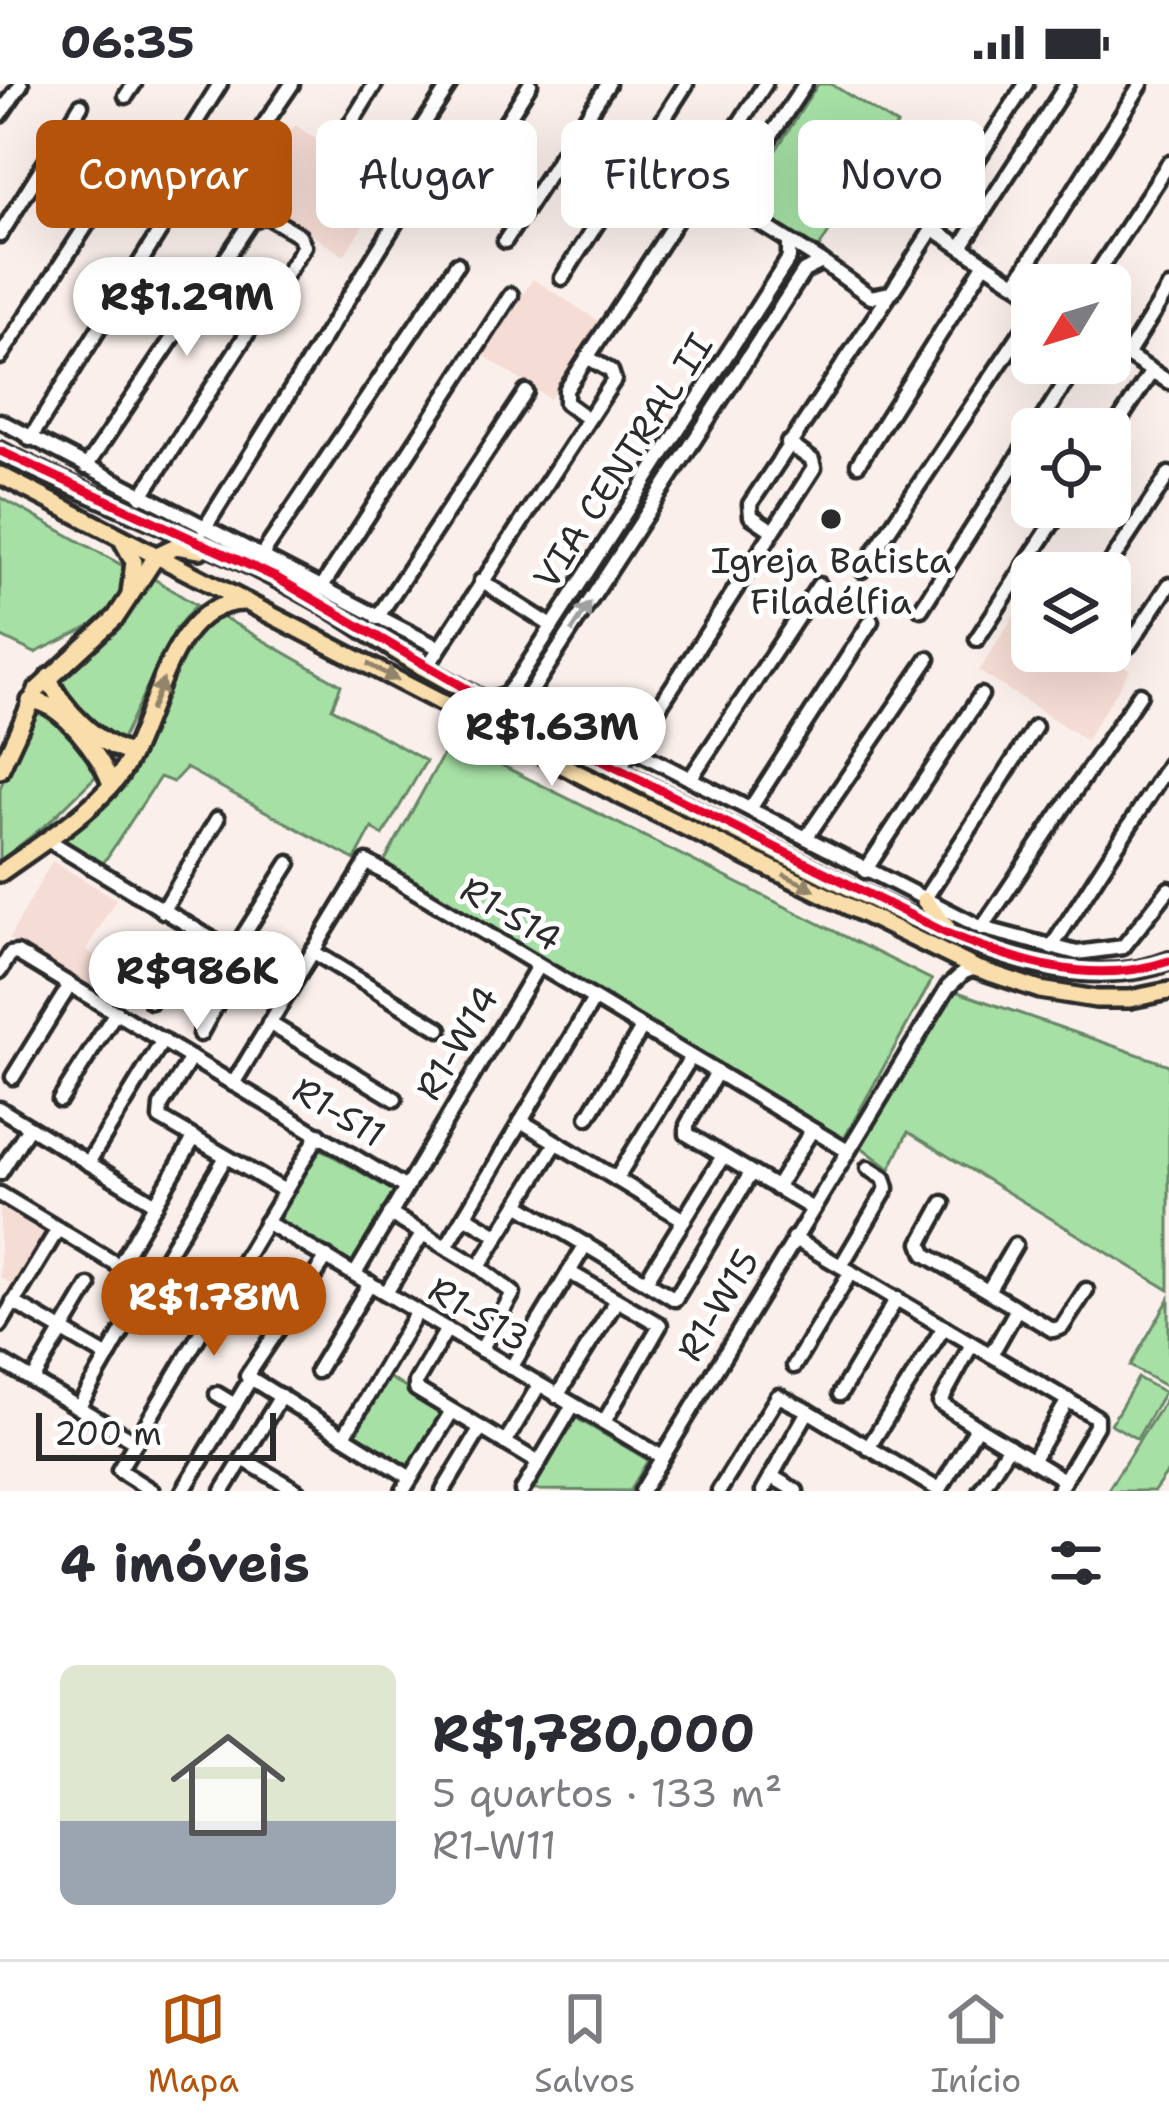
<!DOCTYPE html>
<html lang="pt">
<meta charset="utf-8">
<style>
:root{--surface:#fff;--page:#f2f2f3;--text:#2b2b33;--muted:#7c7c81;--line:#e1e1e2;--accent:#b45309}
body{margin:0;font-family:"Shantell Sans",sans-serif;background:var(--page);color:var(--text);height:100vh;display:flex;flex-direction:column;font-size:45px;white-space:nowrap}
*{box-sizing:border-box;margin:0}
p{font-size:39px;color:var(--muted)}
.icon{flex:none;width:66px;height:66px;fill:none;stroke:currentColor;stroke-width:2;stroke-linecap:round;stroke-linejoin:round}
.map{position:relative;height:1407px;overflow:hidden}
.side{display:flex;flex-direction:column;background:var(--surface);flex:1}
.side>*{flex:none}
.top-card{position:absolute;left:36px;top:36px;width:1098px;height:108px;display:flex;gap:24px}
.needle{width:78px;rotate:232deg}
.tools{position:absolute;left:1011px;top:180px;display:grid;gap:24px}
.tools a{display:grid;place-items:center;width:120px;height:120px;border-radius:18px;background:var(--surface);box-shadow:0 12px 48px #0002;font-size:60px}
.scale{position:absolute;left:36px;bottom:30px;width:240px;box-sizing:border-box;padding-left:12px;border:6px solid #2b2b2b;border-top:0;font-size:33px;line-height:42px;white-space:nowrap;color:#2b2b2b;-webkit-text-stroke:9px #fff;paint-order:stroke}
.price{position:absolute;translate:-50% -102px;padding:0 27px;border-radius:42px;background:#fff;color:#222;font-size:39px;line-height:78px;filter:drop-shadow(0 3px 6px #0008)}
.price::after{content:'';position:absolute;left:50%;top:72px;width:36px;height:27px;margin-left:-18px;background:inherit;clip-path:polygon(0 0,100% 0,50% 100%)}
.price.selected{background:var(--accent);color:#fff}
ul{padding:0;list-style:none}
li{display:flex;align-items:center;gap:36px;height:300px;padding:0 60px}
li span{display:grid;place-items:center;flex:none;width:336px;height:240px;border-radius:18px;color:#555}
li>.icon{margin-inline-start:auto}
span .icon{width:144px;height:144px;fill:#fffc;stroke-width:1}
li b{font-size:51px}
h2{display:flex;justify-content:space-between;align-items:center;height:144px;padding:0 60px;font-size:51px}
.pill{padding:0 42px;border-radius:18px;background:var(--surface);box-shadow:0 12px 48px #0002;font-size:42px;line-height:108px}
.pill.selected{background:var(--accent);color:#fff}
.status{display:flex;justify-content:space-between;align-items:center;height:84px;padding:0 60px;background:var(--surface);direction:ltr}
.status svg{height:33px;fill:currentColor}
.dock{display:flex;justify-content:space-around;align-items:center;height:168px;border-top:3px solid var(--line);background:var(--surface);font-size:33px;color:var(--muted)}
.dock a{display:grid;justify-items:center;gap:6px}
.dock .selected{color:var(--accent)}
.map>svg:first-child{display:block}
</style>
<div class="status"><b>06:35</b><svg viewBox="0 0 49 12"><path d="M0 12V9h3v3zM5 12V6h3v6zM10 12V3h3v9zM15 12V0h3v12zM26 1h20v11H26zM47 4h2v5h-2z"/></svg></div>
<div class="map">
<svg width="1169" height="1407" viewBox="0 0 1169 1407">
<rect width="100%" height="100%" fill="#faefeb"/>
<filter id="ink" filterUnits="userSpaceOnUse"><feTurbulence type="fractalNoise" baseFrequency=".00833" numOctaves="2"/><feDisplacementMap in="SourceGraphic" scale="24" xChannelSelector="R" yChannelSelector="G"/><feConvolveMatrix kernelMatrix="1 2 1 2 8 2 1 2 1" color-interpolation-filters="sRGB"/></filter>
<g filter="url(#ink)">
<g fill="#f5dcd4">
<path d="M295 41 386 104 344 172 249 109Z"/>
<path d="M533 195 600 238 550 315 483 271Z"/>
<path d="M1024 516 1032 521V567H1101L1130 586 1086 656 979 587Z"/>
<path d="M52 777 116 815 86 866 108 880 93 906 9 855Z"/>
<path d="M0 1123 44 1149 13 1201 0 1193Z"/>
</g>
<g fill="#a6e0a5" stroke="#688668" stroke-width="3">
<path d="M818 0H831L897 41 817 167 751 122 748 110Z"/>
<path d="M0 413 125 483C125 491 127 505 123 512 111 540 62 554 35 569L0 552Z"/>
<path d="M151 493 196 521 176 544 119 661 59 608V596L111 551Z"/>
<path d="M216 529 341 601 332 624 426 677 383 751 372 744 355 776 186 684 173 698 160 693 102 781 54 753 99 725 145 657 186 556Z"/>
<path d="M35 626 45 628 97 680 96 692 48 739 0 777V704Z"/>
<path d="M451 656 932 896 841 1060 382 782Z"/>
<path d="M949 905 1169 981V1206L908 1048 890 1085 856 1059Z"/>
<path d="M319 1064 395 1108 351 1179 278 1136Z"/>
<path d="M1169 1215V1304L1130 1282Z"/>
<path d="M388 1293 445 1328 410 1384 354 1348Z"/>
<path d="M1138 1294 1164 1308 1137 1355 1111 1340Z"/>
<path d="M1169 1310V1386L1154 1407H1107Z"/>
<path d="M576 1334 648 1376 630 1407 533 1406Z"/>
</g>
<g fill="none" stroke-linecap="round" stroke-linejoin="round">
<defs>
<g id="minor">
<path d="M805 0 736 104V124L821 177"/>
<path d="M126 12 134 0"/>
<path d="M0 31 21 0"/>
<path d="M189 49 220 0"/>
<path d="M343 52 375 0"/>
<path d="M236 82 292 0"/>
<path d="M396 82 450 0"/>
<path d="M698 104 722 117 733 115"/>
<path d="M451 125 530 0"/>
<path d="M935 146 1032 210"/>
<path d="M0 151 81 21"/>
<path d="M505 157 608 0"/>
<path d="M961 163 1067 0"/>
<path d="M562 194 686 0"/>
<path d="M1016 199 1141 0"/>
<path d="M1089 201 1169 79"/>
<path d="M1110 260 1169 298"/>
<path d="M1127 271 1169 204"/>
<path d="M0 273 141 58"/>
<path d="M588 335 566 319V306L765 0"/>
<path d="M0 337 439 564"/>
<path d="M1036 345 1078 279"/>
<path d="M1110 351 1152 287"/>
<path d="M30 355 191 97"/>
<path d="M858 380 985 179"/>
<path d="M86 383 251 137 265 131 299 151 304 162 141 413"/>
<path d="M204 445 399 133"/>
<path d="M773 447 751 432 750 420 890 210"/>
<path d="M260 474 457 180"/>
<path d="M862 486 1032 232"/>
<path d="M1104 489 1169 390"/>
<path d="M481 497 552 542"/>
<path d="M321 504 511 211"/>
<path d="M921 525 1032 351"/>
<path d="M377 534 526 308"/>
<path d="M977 555 1063 423"/>
<path d="M1129 561 1169 501"/>
<path d="M426 585 614 296 611 287 587 273"/>
<path d="M488 616 507 610 517 597 789 174V158"/>
<path d="M516 631 804 187 822 178 871 213 891 209 1026 0"/>
<path d="M632 665 982 844 1077 869 1123 863"/>
<path d="M619 685 814 384 812 376 788 359"/>
<path d="M690 695 819 501"/>
<path d="M750 725 871 537"/>
<path d="M806 754 928 575"/>
<path d="M46 755 291 903"/>
<path d="M865 787 981 611"/>
<path d="M924 816 1035 643"/>
<path d="M163 827 217 735"/>
<path d="M982 844 1140 610"/>
<path d="M1123 863 1169 805"/>
<path d="M1051 864 1169 680"/>
<path d="M312 867 440 945"/>
<path d="M233 868 289 779"/>
<path d="M0 887 10 870 17 869 406 1104"/>
<path d="M151 917 194 845"/>
<path d="M269 939 395 1015"/>
<path d="M200 950 242 874"/>
<path d="M191 974 161 1022 160 1034 285 1107"/>
<path d="M717 988 687 1041V1050L811 1124"/>
<path d="M13 993 70 901"/>
<path d="M233 1000 367 778 846 1066"/>
<path d="M60 1016 116 928"/>
<path d="M0 1025 156 1120"/>
<path d="M588 1033 642 944"/>
<path d="M521 1037 684 1136"/>
<path d="M88 1079 163 956"/>
<path d="M0 1089 29 1043"/>
<path d="M616 1095 691 973"/>
<path d="M776 1104 812 1046"/>
<path d="M0 1110 174 1215"/>
<path d="M943 1119 921 1159 925 1170 1053 1246 1062 1243 1086 1206"/>
<path d="M518 1120 675 1215 751 1089"/>
<path d="M390 1130 479 1183 513 1209 481 1266"/>
<path d="M465 1132 497 1151"/>
<path d="M266 1138 662 1373"/>
<path d="M793 1154 1096 1333V1342L1058 1407"/>
<path d="M446 1163 594 915"/>
<path d="M327 1173 247 1292 411 1394"/>
<path d="M119 1182 194 1054"/>
<path d="M841 1182 887 1104 884 1094 868 1084"/>
<path d="M479 1183 556 1059"/>
<path d="M569 1188 660 1241 604 1338"/>
<path d="M355 1190 538 882"/>
<path d="M646 1197 723 1072"/>
<path d="M149 1201 226 1073"/>
<path d="M988 1207 1015 1161"/>
<path d="M386 1209 423 1149"/>
<path d="M13 1218 108 1273"/>
<path d="M0 1241 58 1145"/>
<path d="M447 1245 416 1298V1305L539 1379"/>
<path d="M972 1260 940 1319 977 1343"/>
<path d="M991 1271 1017 1225"/>
<path d="M0 1277 136 1358"/>
<path d="M794 1282 851 1188"/>
<path d="M511 1284 586 1160"/>
<path d="M317 1287 370 1199"/>
<path d="M33 1296 89 1202"/>
<path d="M217 1310 235 1321"/>
<path d="M840 1310 897 1214"/>
<path d="M557 1312 617 1216"/>
<path d="M79 1323 134 1227"/>
<path d="M344 1352 417 1228"/>
<path d="M505 1359 539 1301"/>
<path d="M868 1364 944 1243"/>
<path d="M243 1375 297 1407"/>
<path d="M1032 1377 1068 1316"/>
<path d="M771 1392 796 1407"/>
<path d="M152 1407 119 1386 319 1050"/>
<path d="M183 1407 251 1294"/>
<path d="M223 1407 281 1312"/>
<path d="M403 1407 452 1327"/>
<path d="M443 1407 481 1344"/>
<path d="M522 1407 573 1321"/>
<path d="M642 1407 948 903 964 888 975 884"/>
<path d="M719 1407 778 1312 808 1327"/>
<path d="M763 1407 808 1327 939 1406"/>
<path d="M939 1407 977 1343 1064 1396"/>
<path d="M980 1407 1009 1362"/>
</g>
<g id="major">
<path d="M0 367C102 420 212 457 313 514 350 535 384 561 421 582 542 650 668 713 792 775 873 815 955 860 1043 882 1082 891 1132 892 1169 877"/>
<path d="M0 391 626 714 975 884 1040 906 1096 915H1130L1169 907"/>
<path d="M121 454 134 478 130 510"/>
<path d="M49 593C58 622 103 665 132 669"/>
<path d="M30 617C59 614 104 675 111 701"/>
<path d="M0 686 37 606 116 533 157 471 176 462 200 466"/>
<path d="M0 789C39 761 85 733 116 696 157 645 163 519 244 518"/>
<path d="M924 816 948 845"/>
</g>
</defs>
<use href="#minor" stroke="#2b2b2b" stroke-width="21"/>
<use href="#major" stroke="#2b2b2b" stroke-width="24"/>
<use href="#minor" stroke="#fff" stroke-width="12"/>
<use href="#major" stroke="#f9deab" stroke-width="15"/>
<defs>
<path id="bus-1" d="M0 367 275 493 513 632 946 849C1018 878 1092 903 1169 877"/>
</defs>
<use href="#bus-1" stroke="#fff" stroke-width="18"/>
<use href="#bus-1" stroke="#e4002b" stroke-width="9"/>
</g>
<defs><path id="oneway-solid" d="M-6-.8H1V-3.2L6.5 0L1 3.2V.8H-6Z" transform="scale(3)"/></defs>
<use fill="#a0a0a0" href="#oneway-solid" transform="translate(581 533) rotate(-57)"/>
<g fill="#92846b">
<use href="#oneway-solid" transform="translate(383 588) rotate(28)"/>
<use href="#oneway-solid" transform="translate(157 611) rotate(-68)"/>
<use href="#oneway-solid" transform="translate(799 798) rotate(26)"/>
</g>
</g>
<circle fill="#2b2b2b" stroke="#fff" stroke-width="4.5" cx="831" cy="435" r="12"/>
<g text-anchor="middle" dominant-baseline="central" stroke-width="10" stroke-linejoin="round" paint-order="stroke">
<g font-size="36" fill="#2b2b2b" stroke="#fff">
<text transform="translate(623 377) rotate(-57)">VIA CENTRAL II</text>
<text transform="translate(511 830) rotate(31)">R1-S14</text>
<text transform="translate(457 959) rotate(-59)">R1-W14</text>
<text transform="translate(339 1028) rotate(31)">R1-S11</text>
<text transform="translate(718 1221) rotate(-59)">R1-W15</text>
<text transform="translate(479 1230) rotate(31)">R1-S13</text>
</g>
<g font-size="36" fill="#2b2b2b" stroke="#fff">
<text x="831" y="476">Igreja Batista<tspan x="831" dy="41">Filadélfia</tspan></text>
</g>
</g>
</svg>
<div class="tools">
<a><svg class="needle" viewBox="-14 -14 28 28"><path d="M0-13l5 13h-10z" fill="#e53935"/><path d="M0 13l5-13h-10z" fill="#7c7c81"/></svg></a>
<a><svg class="icon" aria-label="locate" viewBox="0 0 24 24"><circle cx="12" cy="12" r="6"/><path d="M12 2v4M12 18v4M2 12h4M18 12h4"/></svg></a>
<a><svg class="icon" aria-label="layers" viewBox="0 0 24 24"><path d="M12 4l9 5-9 5-9-5zM3 14l9 5 9-5"/></svg></a>
</div>
<div class="scale">200 m</div>
<b class="price" style="left:187px;top:275px">R$1.29M</b>
<b class="price" style="left:552px;top:705px">R$1.63M</b>
<b class="price" style="left:197px;top:949px">R$986K</b>
<b class="price selected" style="left:214px;top:1275px">R$1.78M</b>
<div class="top-card">
<a class="pill selected">Comprar</a>
<a class="pill">Alugar</a>
<a class="pill">Filtros</a>
<a class="pill">Novo</a>
</div>
</div>
<section class="side">
<h2>4 imóveis<svg class="icon" aria-label="filters" viewBox="0 0 24 24"><path d="M4 7h16M4 17h16"/><circle cx="9" cy="7" r="2"/><circle cx="15" cy="17" r="2"/></svg></h2>
<ul>
<li><span style="background:linear-gradient(#dfe7d0 65%,#9aa5b1 0)"><svg class="icon" aria-label="home" viewBox="0 0 24 24"><path d="M3 11l9-7 9 7M6 9v11h12V9"/></svg></span><div><b>R$1,780,000</b><p>5 quartos · 133 m²</p><p>R1-W11</p></div></li>
</ul>
</section>
<nav class="dock">
<a class="selected"><svg class="icon" aria-label="map" viewBox="0 0 24 24"><path d="M3 6l6-2 6 2 6-2v14l-6 2-6-2-6 2zM9 4v14M15 6v14"/></svg>Mapa</a>
<a><svg class="icon" aria-label="saved" viewBox="0 0 24 24"><path d="M7 4h10v16l-5-4-5 4z"/></svg>Salvos</a>
<a><svg class="icon" aria-label="home" viewBox="0 0 24 24"><path d="M3 11l9-7 9 7M6 9v11h12V9"/></svg>Início</a>
</nav>
